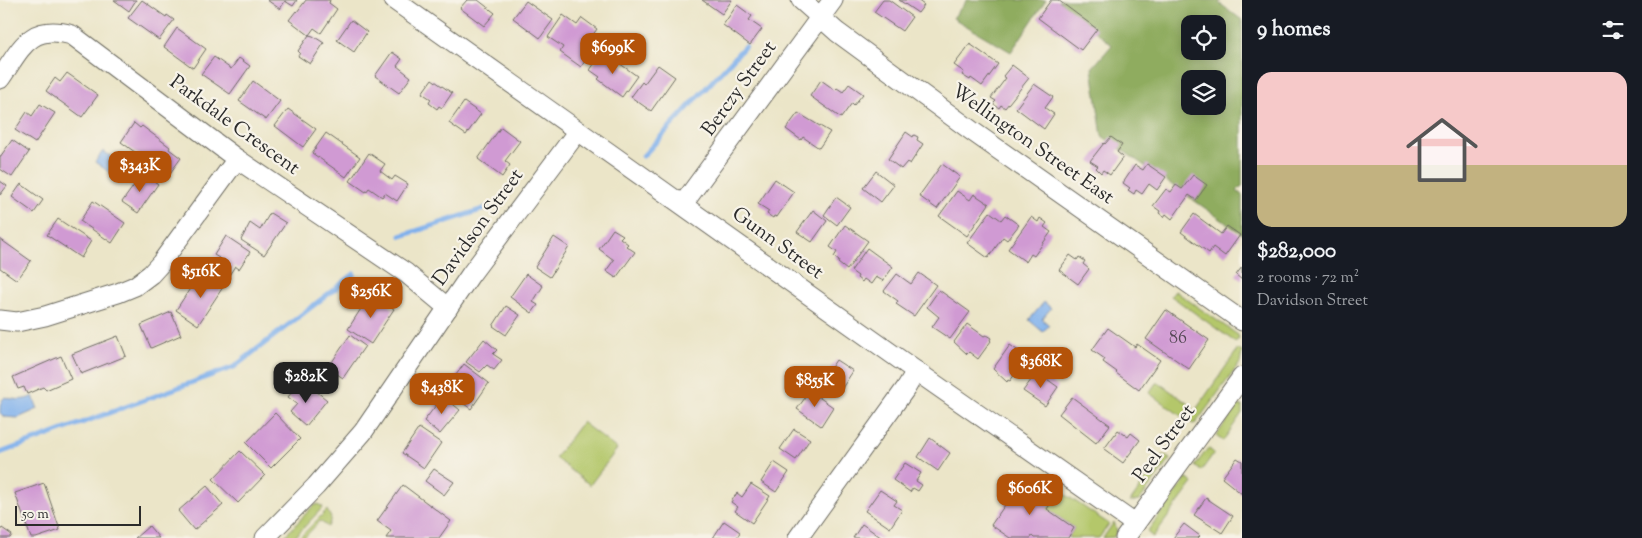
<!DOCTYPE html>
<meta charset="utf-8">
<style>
:root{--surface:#171b24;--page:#20242c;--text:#f1f3f6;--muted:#9ea1a6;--line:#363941;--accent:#b45309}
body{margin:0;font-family:"Sorts Mill Goudy",serif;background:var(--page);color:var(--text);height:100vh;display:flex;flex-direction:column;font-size:19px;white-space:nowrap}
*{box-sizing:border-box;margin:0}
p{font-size:16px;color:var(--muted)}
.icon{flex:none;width:28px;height:28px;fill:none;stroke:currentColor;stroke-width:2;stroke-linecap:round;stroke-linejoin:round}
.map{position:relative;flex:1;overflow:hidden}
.details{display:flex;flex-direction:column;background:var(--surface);width:400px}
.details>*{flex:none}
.tools{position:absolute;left:1181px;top:15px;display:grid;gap:10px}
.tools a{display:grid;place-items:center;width:45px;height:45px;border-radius:10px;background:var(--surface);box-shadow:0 2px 12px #0003;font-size:25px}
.scale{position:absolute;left:15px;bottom:12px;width:126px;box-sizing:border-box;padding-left:5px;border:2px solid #2b2b2b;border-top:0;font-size:14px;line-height:18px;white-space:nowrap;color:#2b2b2b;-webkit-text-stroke:4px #f7f3e8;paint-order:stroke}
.price{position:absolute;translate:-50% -42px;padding:0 11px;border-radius:10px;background:var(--accent);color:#fff;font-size:16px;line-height:32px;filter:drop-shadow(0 1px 2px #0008)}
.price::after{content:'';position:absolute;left:50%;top:30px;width:15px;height:11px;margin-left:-8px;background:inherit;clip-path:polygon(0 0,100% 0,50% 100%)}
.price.current{background:#222;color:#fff}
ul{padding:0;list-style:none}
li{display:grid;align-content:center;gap:10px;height:265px;padding:0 15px}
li+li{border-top:1px solid var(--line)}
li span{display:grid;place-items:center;height:155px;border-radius:15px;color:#555}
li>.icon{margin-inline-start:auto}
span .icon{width:90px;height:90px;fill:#fffc;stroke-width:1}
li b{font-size:21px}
h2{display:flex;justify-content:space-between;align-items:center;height:60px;padding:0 15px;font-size:21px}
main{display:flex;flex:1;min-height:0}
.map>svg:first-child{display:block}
</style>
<main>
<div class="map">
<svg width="1242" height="538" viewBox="0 0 1242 538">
<rect width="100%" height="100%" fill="#f7f3e8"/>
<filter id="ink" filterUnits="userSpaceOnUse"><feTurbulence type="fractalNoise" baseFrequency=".02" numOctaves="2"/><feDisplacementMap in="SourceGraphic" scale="10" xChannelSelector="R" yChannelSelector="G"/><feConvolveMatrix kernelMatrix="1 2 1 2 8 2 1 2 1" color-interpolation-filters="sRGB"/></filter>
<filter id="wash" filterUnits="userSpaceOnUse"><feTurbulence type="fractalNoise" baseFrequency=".0096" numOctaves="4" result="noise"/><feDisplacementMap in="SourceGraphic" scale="20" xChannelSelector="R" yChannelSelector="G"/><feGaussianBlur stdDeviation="1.12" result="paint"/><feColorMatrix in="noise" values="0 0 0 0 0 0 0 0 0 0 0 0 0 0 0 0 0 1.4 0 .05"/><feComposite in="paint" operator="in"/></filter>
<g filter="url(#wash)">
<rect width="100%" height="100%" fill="#ebe5c8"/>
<g fill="#b4c76b" stroke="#70794b">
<path d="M1175 291 1238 335 1239 339 1235 342 1171 296Z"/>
<path d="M1238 349 1242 352 1240 363 1196 423 1193 424 1188 421Z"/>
<path d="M1156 383H1159L1193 407 1184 418 1149 393Z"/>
<path d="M1238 405 1242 406V413L1223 441 1216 436Z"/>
<path d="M582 422 617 449 590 485 555 458Z"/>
<path d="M1208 448 1214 453 1201 471 1195 466Z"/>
<path d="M1163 455 1170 459 1139 501 1130 502Z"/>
<path d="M1186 478 1193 483 1153 537 1147 532Z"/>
<path d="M1063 493 1109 524 1099 538H1068L1074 528 1047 509 1050 505 1056 503Z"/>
<path d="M318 504 323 507 294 538H283L313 506Z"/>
<path d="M327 510 331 518 328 527 320 521 304 538H299Z"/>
<path d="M1114 522 1117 531 1114 537 1103 538Z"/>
</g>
<g fill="#8fac5f" stroke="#5d6c45" fill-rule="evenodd">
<path d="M967 0H1046L1011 52 953 18Z"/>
<path d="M1058 0H1221L1219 3 1242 20V186L1237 191 1242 195V234L1102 136 1092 68 1112 45ZM1190 24H1218V51H1190ZM1190 79H1218V106H1190Z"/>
</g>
<g fill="#80b1ec" stroke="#566e8c">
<path d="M103 151 124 166 116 177 95 162Z"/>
<path d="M1044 302 1051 308 1042 319 1049 325 1043 332 1029 320Z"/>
<path d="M33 396 38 409 18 418 4 417 0 413C0 407 0 401 5 397 13 400 25 401 33 396Z"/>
</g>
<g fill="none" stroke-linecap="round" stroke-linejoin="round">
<g stroke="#80b1ec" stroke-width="5">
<path d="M643 156 745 46"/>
<path d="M401 236 496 205"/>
<path d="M0 453 234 367 354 274"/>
</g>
</g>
<g id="blocks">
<g fill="#d09ad3">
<path d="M114 0H136L129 11Z"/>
<path d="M142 0 166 17 167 15 174 20 159 40 128 18Z"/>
<path d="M267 0H297L293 6 285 1 280 9Z"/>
<path d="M306 0H330L329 3 337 9 321 33 314 28 309 35 289 20 296 11 297 12Z"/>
<path d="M467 0H478L495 13 484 26 460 8Z"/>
<path d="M702 0H732L722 14Z"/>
<path d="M883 0H889L912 17 902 31 874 12Z"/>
<path d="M899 0H917L924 5 918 13Z"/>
<path d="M1051 0H1058L1097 29 1081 50 1038 18Z"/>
<path d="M526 1 553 20 540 38 513 18Z"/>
<path d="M737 5 752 16 749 20 762 29 750 45 723 25Z"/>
<path d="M563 15 577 25 582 18 597 29 587 43 594 48 581 67 560 52 563 47 548 37Z"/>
<path d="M351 20 367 32 354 52 337 40Z"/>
<path d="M177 28 206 49 193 68 164 47Z"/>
<path d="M309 35 313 36 324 43 310 64 298 56 300 53 298 51Z"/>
<path d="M970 44 998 64 982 86 971 78 970 80 962 75 964 72 954 65Z"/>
<path d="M392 52 402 59 397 66 411 77 399 93 375 76Z"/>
<path d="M602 53 611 60 612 58 637 76 622 97 598 79 600 77 590 70Z"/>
<path d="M214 57 231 69 239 58 250 66 230 94 201 74Z"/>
<path d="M658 65 675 77 651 111 631 97 642 82 644 84Z"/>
<path d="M1012 65 1029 78 1005 108 1001 105 999 108 993 104 996 101 991 98 1006 78 1003 76Z"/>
<path d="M67 73 98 95 82 117 46 91 55 78 60 82Z"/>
<path d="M432 79 452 93 442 108 439 106 437 109 429 103 431 99 422 93Z"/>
<path d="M821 80 835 90 837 88 843 92 849 84 863 94 854 105 852 103 841 118 810 96Z"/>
<path d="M253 81 280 101 266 120 239 101Z"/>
<path d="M1034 84 1053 97 1045 108 1054 114 1044 129 1016 108Z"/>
<path d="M464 102 481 114 466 135 449 123Z"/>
<path d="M40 104 55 113 35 143 15 130 27 112 32 116Z"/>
<path d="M288 109 316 129 303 147 275 126Z"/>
<path d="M798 113 830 132 819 148 803 137 801 140 786 129Z"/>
<path d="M134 123 140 128 142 126 170 147 169 149 181 158 168 176 121 142Z"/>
<path d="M501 127 520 141 505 161 510 165 502 177 478 159Z"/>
<path d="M906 132 913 137 914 135 918 137 917 140 923 144 910 164 907 162 901 169 888 159Z"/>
<path d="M326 133 360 157 346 177 312 153Z"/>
<path d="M1111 137 1122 145 1117 152 1123 157 1110 175 1103 170 1101 173 1096 168 1098 166 1090 161 1104 143 1105 144Z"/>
<path d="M12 140 29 152 12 177 0 169V157Z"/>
<path d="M369 153 385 164 380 171 392 180 395 176 408 184 397 201 385 193 382 197 369 188 366 192 350 181Z"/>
<path d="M942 164 960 177 937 209 919 196Z"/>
<path d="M1147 164 1166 177 1157 190 1149 184 1142 194 1136 190 1134 194 1128 190 1130 188 1123 183 1135 165 1143 170Z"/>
<path d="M876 171 894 185 881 202 863 188Z"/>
<path d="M143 173 158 184 138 213 122 202Z"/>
<path d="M1193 175 1207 185 1196 200 1189 195 1172 219 1166 214 1164 217 1159 213 1160 211 1153 206 1166 189 1171 192 1176 185 1182 189Z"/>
<path d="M775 179 794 192 777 217 774 216 773 218 767 214 769 211 758 204Z"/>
<path d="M0 181 7 186 0 195Z"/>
<path d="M21 184 43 200 34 213 12 197Z"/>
<path d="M957 191 970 200 974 194 989 204 967 236 939 216Z"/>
<path d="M836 197 850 207 837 225 824 215Z"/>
<path d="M93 201 125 223 112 243 80 221Z"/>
<path d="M813 210 827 221 812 242 797 232Z"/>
<path d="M990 212 1001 220 1005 215 1019 225 1007 240 1003 237 988 258 967 243Z"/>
<path d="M270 213 286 223 264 255 241 240 250 223 260 230Z"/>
<path d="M1194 214 1221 234 1227 226 1240 235 1225 256 1213 247 1209 253 1181 232Z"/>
<path d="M1031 217 1038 222 1040 218 1047 223 1044 227 1051 232 1034 256 1031 254 1026 262 1008 249Z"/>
<path d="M58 219 91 241 81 258 47 235Z"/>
<path d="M845 225 868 241 847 270 838 263 839 261 834 257 837 252 830 247Z"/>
<path d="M613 229 623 235 620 238 628 244 626 246 635 252 616 278 606 271 614 260 599 249Z"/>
<path d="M226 236 250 252 239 269 235 266 226 280 211 271 219 258 214 255Z"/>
<path d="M554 237 569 247 550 277 535 267Z"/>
<path d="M0 239 31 261 17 280 0 268Z"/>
<path d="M867 248 893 267 883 281 876 277 871 284 864 279 862 282 857 278 858 276 851 271Z"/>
<path d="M1070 255 1077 260 1079 257 1085 261 1083 264 1089 269 1078 284 1059 270Z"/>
<path d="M1242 267V280L1236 275Z"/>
<path d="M209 273 225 284 198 325 176 310 191 287 198 291Z"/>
<path d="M919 273 936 285 914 316 896 304 898 301 884 291 897 274 911 284Z"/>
<path d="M526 274 543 286 533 302 538 305 532 313 510 297Z"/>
<path d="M939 290 970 312 950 339 932 327 939 317 927 307Z"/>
<path d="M371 293 394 309 371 344 348 329Z"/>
<path d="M506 306 520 315 506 335 493 326Z"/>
<path d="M1166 310 1209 340 1189 369 1146 339Z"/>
<path d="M171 312 181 335 151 348 141 325Z"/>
<path d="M967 324 984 336 986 335 991 338 990 340 991 341 978 359 969 352 967 354 954 342Z"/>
<path d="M1108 328 1135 347 1137 344 1160 360 1139 390 1116 373 1117 372 1103 362 1105 359 1092 350Z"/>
<path d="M350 335 365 346 343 378 328 368Z"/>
<path d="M118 336 126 356 81 374 72 354Z"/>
<path d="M484 339 497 350 493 354 502 360 494 370 487 365 480 372 466 362Z"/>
<path d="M1010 345 1027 357 1010 381 1008 380 1007 382 993 369Z"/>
<path d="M61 356 71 379 46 390 43 387 27 394 24 387 18 389 13 377Z"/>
<path d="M836 360 853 371 837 396 820 384Z"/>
<path d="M464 364 489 383 471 409 445 390Z"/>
<path d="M1037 372 1058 387 1045 406 1023 391Z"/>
<path d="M310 386 327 400 306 426 290 412 297 404 288 397 296 387 304 394Z"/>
<path d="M810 391 833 407 821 426 797 409Z"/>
<path d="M443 396 460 410 440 434 424 421Z"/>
<path d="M1072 397 1110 425 1096 443 1059 414Z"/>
<path d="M275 413 300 439 271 468 246 443Z"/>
<path d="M419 428 441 443 424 468 402 453Z"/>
<path d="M794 429 810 439 796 460 780 449Z"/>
<path d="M1118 430 1128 437 1131 433 1140 440 1123 463 1104 449Z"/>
<path d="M930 438 950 453 938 471 918 457Z"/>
<path d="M240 451 265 475 238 503 213 479Z"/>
<path d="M1237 458 1242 461V494L1222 478Z"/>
<path d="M774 462 789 472 776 492 761 482Z"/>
<path d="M905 463 921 473 916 481 922 485 918 491 913 488 910 492 893 480Z"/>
<path d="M434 469 454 482 444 495 425 481Z"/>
<path d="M1023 479 1053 500 1047 509 1074 528 1068 538H1034L1032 536 1031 538H1010L991 525Z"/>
<path d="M44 483 60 530 36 538H31L15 493Z"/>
<path d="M751 484 770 496 752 523 735 511 738 507 731 502 737 493 742 497Z"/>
<path d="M403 485 451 521 439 538H386L391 531 377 521Z"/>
<path d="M207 486 223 505 194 530 178 511Z"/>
<path d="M880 490 897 501 894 505 902 510 890 528 865 511Z"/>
<path d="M1206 498 1233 516 1222 533 1194 515Z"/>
<path d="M724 521 740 532 737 538H713Z"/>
<path d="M862 524 882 538H853Z"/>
<path d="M1184 524 1200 536 1198 538H1173Z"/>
<path d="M149 526 159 538H135Z"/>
<path d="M2 528 12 535 10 538H0V531Z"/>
</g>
</g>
</g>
<g filter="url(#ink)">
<use href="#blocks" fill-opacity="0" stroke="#6e6c62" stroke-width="1"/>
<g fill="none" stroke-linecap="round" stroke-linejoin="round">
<defs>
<g id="minor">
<path d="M394 0 916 371 1135 524"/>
<path d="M801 0 837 32 972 131 1242 321"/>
<path d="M0 79C21 49 29 23 72 35L237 159 406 273 448 308"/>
<path d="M683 204 833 0"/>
<path d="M0 320 17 322 45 316 118 293 135 286 151 274 161 263 237 159"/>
<path d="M265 538 316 486 363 432 471 274 578 131"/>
<path d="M798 538 906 388 916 371"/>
<path d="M1125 538 1242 377"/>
</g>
</defs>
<use href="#minor" stroke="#6e6c62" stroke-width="21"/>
<use href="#minor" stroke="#fff" stroke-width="19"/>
</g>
</g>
<g text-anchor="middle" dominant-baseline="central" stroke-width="4.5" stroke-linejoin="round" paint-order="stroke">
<g font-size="18" fill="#544755">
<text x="1178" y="339">86</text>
</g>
<g font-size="20" fill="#2b2b2b" stroke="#f7f3e8">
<text transform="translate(740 89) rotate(-54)">Berczy Street</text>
<text transform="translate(234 126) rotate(36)">Parkdale Crescent</text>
<text transform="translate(1032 145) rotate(35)">Wellington Street East</text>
<text transform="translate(479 228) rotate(-54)">Davidson Street</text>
<text transform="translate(777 244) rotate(36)">Gunn Street</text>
<text transform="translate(1165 444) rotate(-54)">Peel Street</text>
</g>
</g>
</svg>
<div class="tools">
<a><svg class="icon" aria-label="locate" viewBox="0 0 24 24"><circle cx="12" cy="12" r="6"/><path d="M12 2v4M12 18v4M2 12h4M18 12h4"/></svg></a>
<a><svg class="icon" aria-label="layers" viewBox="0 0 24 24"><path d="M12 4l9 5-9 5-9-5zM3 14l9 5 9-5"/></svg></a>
</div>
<div class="scale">50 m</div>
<b class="price" style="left:613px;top:75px">$699K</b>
<b class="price" style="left:140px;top:193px">$343K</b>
<b class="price" style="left:201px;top:299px">$516K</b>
<b class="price" style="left:371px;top:319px">$256K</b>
<b class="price" style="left:1041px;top:389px">$368K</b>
<b class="price current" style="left:306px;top:404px">$282K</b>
<b class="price" style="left:815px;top:408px">$855K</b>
<b class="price" style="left:442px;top:415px">$438K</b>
<b class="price" style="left:1030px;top:516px">$606K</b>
</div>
<section class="details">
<h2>9 homes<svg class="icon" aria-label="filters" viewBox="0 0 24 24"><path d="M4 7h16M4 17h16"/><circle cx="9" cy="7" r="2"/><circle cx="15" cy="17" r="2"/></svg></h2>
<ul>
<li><span style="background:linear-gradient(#f6c9c9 60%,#c2b280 0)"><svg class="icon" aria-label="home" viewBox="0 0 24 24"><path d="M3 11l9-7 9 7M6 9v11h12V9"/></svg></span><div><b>$282,000</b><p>2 rooms · 72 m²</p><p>Davidson Street</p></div></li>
</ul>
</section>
</main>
